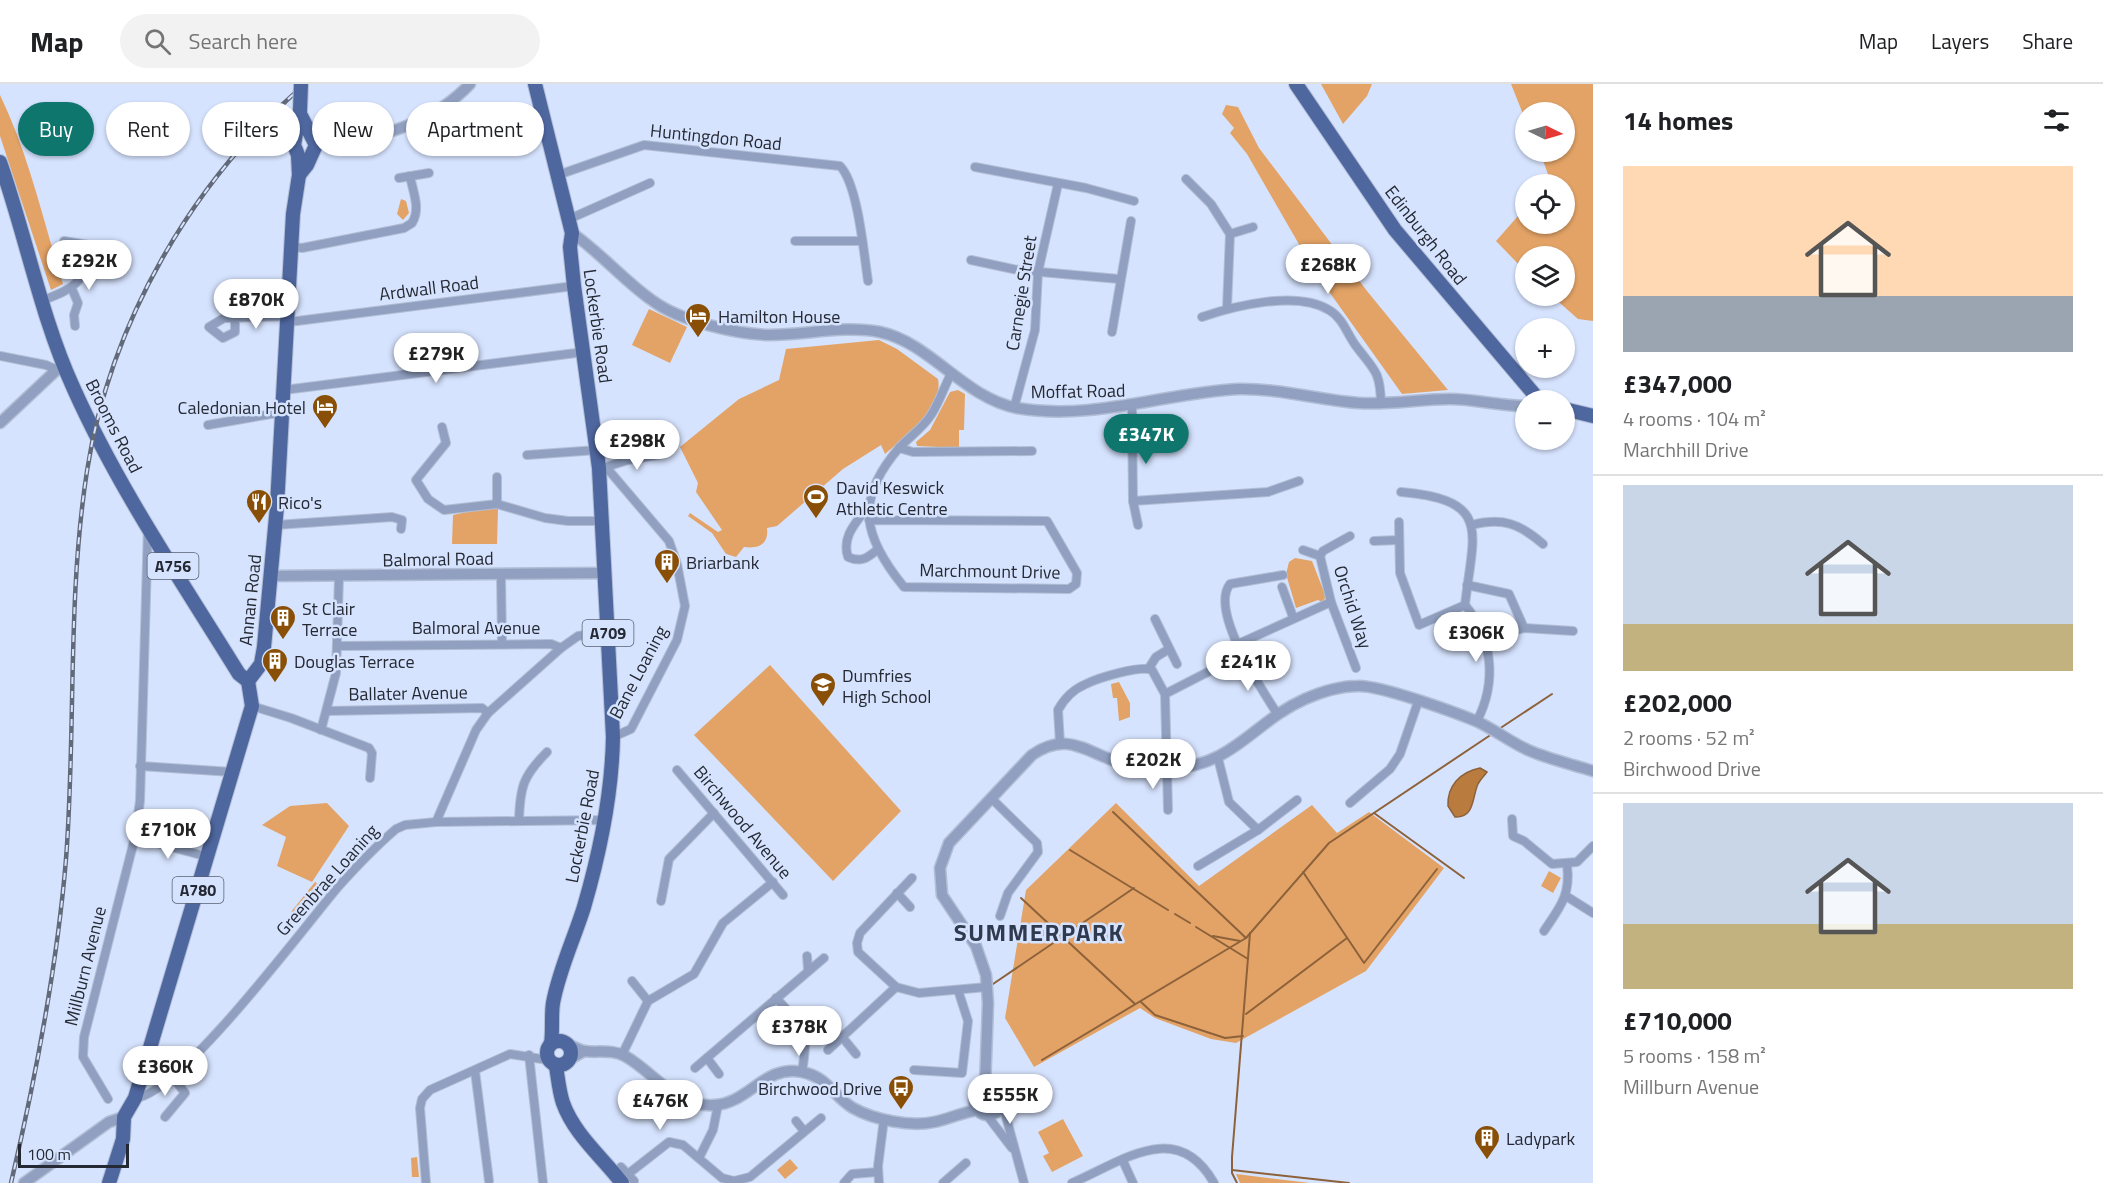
<!DOCTYPE html>
<meta charset="utf-8">
<style>
:root{--surface:#fff;--page:#f2f2f2;--text:#202124;--muted:#757577;--line:#e0e0e0;--accent:#0f766e}
body{margin:0;font-family:"Titillium Web",sans-serif;background:var(--page);color:var(--text);height:100vh;display:flex;flex-direction:column;font-size:22px;white-space:nowrap}
*{box-sizing:border-box;margin:0}
p{font-size:20px;color:var(--muted)}
.icon{flex:none;width:33px;height:33px;fill:none;stroke:currentColor;stroke-width:2;stroke-linecap:round;stroke-linejoin:round}
.map{position:relative;flex:1;overflow:hidden}
.side{display:flex;flex-direction:column;background:var(--surface);width:510px}
.side>*{flex:none}
.hud{position:absolute;left:18px;top:18px;width:570px;height:54px;display:flex;gap:12px}
.needle{width:39px;rotate:95deg}
.fabs{position:absolute;left:1515px;top:18px;display:grid;gap:12px}
.fabs a{display:grid;place-items:center;width:60px;height:60px;border-radius:50%;background:var(--surface);box-shadow:0 2px 4px #0004;font-size:30px}
.scale{position:absolute;left:18px;bottom:15px;width:111px;box-sizing:border-box;padding-left:6px;border:3px solid #242933;border-top:0;font-size:16px;line-height:21px;white-space:nowrap;color:#242933;-webkit-text-stroke:4px #d6e3fe;paint-order:stroke}
.price{position:absolute;translate:-50% -51px;padding:0 14px;border-radius:21px;background:#fff;color:#222;font-size:20px;line-height:39px;filter:drop-shadow(0 2px 3px #0008)}
.price::after{content:'';position:absolute;left:50%;top:36px;width:18px;height:14px;margin-left:-9px;background:inherit;clip-path:polygon(0 0,100% 0,50% 100%)}
.price.current{background:var(--accent);color:#fff}
ul{padding:0;list-style:none}
li{display:grid;align-content:center;gap:12px;height:318px;padding:0 30px}
li+li{border-top:2px solid var(--line)}
li span{display:grid;place-items:center;height:186px;border-radius:0px;color:#555}
li>.icon{margin-inline-start:auto}
span .icon{width:108px;height:108px;fill:#fffc;stroke-width:1}
li b{font-size:26px}
h2{display:flex;justify-content:space-between;align-items:center;height:72px;padding:0 30px;font-size:26px}
.chip{padding:0 21px;border-radius:27px;background:var(--surface);box-shadow:0 2px 4px #0004;font-size:21px;line-height:54px}
.chip.current{background:var(--accent);color:#fff}
header{display:flex;align-items:center;gap:36px;box-sizing:border-box;height:84px;padding:0 30px;background:var(--surface);border-bottom:2px solid var(--line)}
header strong{font-size:28px}
nav{display:flex;gap:33px;margin-inline-start:auto;font-size:21px}
.search{width:420px;height:54px;background:var(--page);display:flex;align-items:center;gap:15px;box-sizing:border-box;padding:0 21px;border-radius:33px;color:var(--muted);font-size:22px}
main{display:flex;flex:1;min-height:0}
.map>svg:first-child{display:block}
</style>
<header>
<strong>Map</strong>
<div class="search"><svg class="icon" aria-label="search" viewBox="0 0 24 24"><circle cx="10" cy="10" r="6"/><path d="M15 15l6 6"/></svg>Search here</div>
<nav><a>Map</a><a>Layers</a><a>Share</a></nav>
</header>
<main>
<div class="map">
<svg width="1593" height="1099" viewBox="0 0 1593 1099">
<rect width="100%" height="100%" fill="#d6e3fe"/>
<g fill="#e3a366">
<path d="M1321 0H1372L1367 12 1343 40Z"/>
<path d="M1511 0H1593V237L1578 235 1552 212H1564V172H1526L1525 187 1496 157 1525 124 1526 140H1564V100H1545L1549 93 1540 68H1564V28H1526L1525 35Z"/>
<path d="M0 11C29 71 43 136 63 200L51 206 0 52Z"/>
<path d="M1226 21 1238 23 1259 64 1281 93 1367 207 1448 306 1402 310 1315 188 1247 70 1230 49 1234 44 1222 30Z"/>
<path d="M401 115 406 117 409 129 403 136 397 130Z"/>
<path d="M649 225 687 243 670 279 632 261Z"/>
<path d="M879 256 897 265 938 295C944 325 904 353 885 370L881 361 843 385 777 442 767 444C769 461 758 465 744 463L736 473 726 470 712 449 688 432 690 429 718 448 722 446 696 408 698 399 680 363 739 315 779 296 786 265Z"/>
<path d="M958 306 965 310 964 346H959V364L917 362 916 358 930 346 950 308Z"/>
<path d="M481 425H498L497 460H452L453 431Z"/>
<path d="M1295 474 1312 477 1326 513 1322 518 1318 516 1296 524 1286 490 1289 478Z"/>
<path d="M770 581 901 727 833 797 694 651Z"/>
<path d="M1119 598 1130 619V633L1119 637 1117 614H1113L1111 600Z"/>
<path d="M327 719 349 742 312 798 277 782 286 753 262 741 290 722Z"/>
<path d="M1116 719 1199 802 1312 721 1337 749 1369 728 1444 784 1366 887 1236 959 1211 955 1155 934 1140 924 1034 983 1005 934 1026 806Z"/>
<path d="M1549 787 1561 794 1553 809 1541 802Z"/>
<path d="M315 798 325 805 300 836 291 828Z"/>
<path d="M1063 1035 1083 1072 1052 1088 1043 1072 1049 1069 1038 1048Z"/>
<path d="M417 1073 419 1093H412L411 1074Z"/>
<path d="M790 1075 798 1084 785 1095 777 1086Z"/>
<path d="M1236 1090 1310 1099H1240Z"/>
</g>
<path fill="#ba7b3e" stroke="#8d623b" stroke-width="1.5" d="M1480 684 1487 688C1484 692 1480 696 1478 700 1472 713 1475 734 1455 733L1448 722C1447 702 1460 688 1480 684Z"/>
<g fill="none" stroke-linecap="round" stroke-linejoin="round">
<g stroke="#8d623b" stroke-width="2">
<path d="M1499 645 1552 610"/>
<path d="M1113 728 1246 854"/>
<path d="M1374 729 1464 794"/>
<path d="M1070 766 1168 826"/>
<path d="M1303 788 1364 879 1437 785"/>
<path d="M1021 814 1135 920"/>
<path d="M1175 830 1190 839"/>
<path d="M1196 843 1248 875"/>
<path d="M1213 852 1240 857"/>
<path d="M993 900 1134 804"/>
<path d="M1141 918 1155 931 1225 954 1243 952"/>
<path d="M1246 930 1347 854"/>
<path d="M1042 976 1246 854 1329 759 1492 650"/>
<path d="M1232 1086 1349 1099"/>
<path d="M1237 1099 1232 1089V1073L1250 849"/>
</g>
<defs>
<g id="minor">
<path d="M975 83 1086 104 1134 117"/>
<path d="M558 91 644 61 840 82C858 100 864 171 868 197"/>
<path d="M399 94 429 89"/>
<path d="M1186 95 1211 120 1230 150 1227 224"/>
<path d="M567 136 650 99"/>
<path d="M1230 150 1253 143"/>
<path d="M64 157 112 165"/>
<path d="M795 157H862"/>
<path d="M294 163 302 164 404 144 412 139C421 125 413 108 410 92"/>
<path d="M971 176 1018 186 1119 195"/>
<path d="M72 205 78 219 74 231 75 242"/>
<path d="M44 216C77 203 84 198 92 162"/>
<path d="M1202 233C1234 222 1297 206 1329 226 1343 234 1347 250 1356 262 1375 287 1380 287 1381 319"/>
<path d="M235 235V248L223 254 209 243 224 234 289 232"/>
<path d="M289 238 574 202"/>
<path d="M1112 248 1131 137"/>
<path d="M0 272 46 281 55 285"/>
<path d="M284 306 584 268"/>
<path d="M1132 322 1133 417 1138 441"/>
<path d="M1014 324 1035 246 1038 188 1058 100"/>
<path d="M208 341 283 328"/>
<path d="M442 343 446 359 416 396 428 415 444 426 497 420 545 434 568 437H602"/>
<path d="M899 364 913 368 1032 367"/>
<path d="M527 371 597 366"/>
<path d="M606 383 628 376 663 370"/>
<path d="M599 384 606 383 669 457 677 480 685 522 677 556 631 645 613 653"/>
<path d="M1401 408C1493 416 1473 448 1465 521"/>
<path d="M1133 417 1268 408 1299 397"/>
<path d="M497 420V393"/>
<path d="M869 421C857 438 841 452 848 473 861 479 867 474 877 466"/>
<path d="M869 436 1047 437 1077 489 1076 500 1069 505 904 503C863 453 854 416 899 364 909 353 923 344 931 331 939 319 944 303 951 290"/>
<path d="M1399 438 1400 489 1419 541 1465 521"/>
<path d="M276 441 392 433 402 436 401 445"/>
<path d="M1472 441C1503 433 1520 440 1543 460"/>
<path d="M1350 452 1323 467 1320 472 1331 518 1356 584"/>
<path d="M1374 457 1399 456"/>
<path d="M1303 466 1320 472"/>
<path d="M501 490 502 560"/>
<path d="M1467 501 1509 510 1524 544"/>
<path d="M1282 503 1293 533"/>
<path d="M1465 521C1493 555 1497 598 1477 637"/>
<path d="M1155 535 1177 580"/>
<path d="M1486 555 1524 544 1573 547"/>
<path d="M1238 560 1331 518"/>
<path d="M339 562 551 560 561 564 578 552 608 548"/>
<path d="M1149 584 1156 573 1169 565"/>
<path d="M1165 610 1241 571"/>
<path d="M252 622 291 634 369 664 372 669 370 694"/>
<path d="M327 627 482 624 488 629"/>
<path d="M1278 631C1262 606 1209 527 1230 500L1283 491"/>
<path d="M321 646 336 589 339 493"/>
<path d="M1060 659 1058 626C1064 615 1074 605 1086 600 1098 594 1140 581 1152 586L1165 610 1168 726"/>
<path d="M1218 674 1229 718 1258 746 1297 716"/>
<path d="M140 682 232 688"/>
<path d="M677 686 783 811"/>
<path d="M991 714 1037 759 1038 768 1008 809 1000 832"/>
<path d="M1350 719 1390 685 1400 670 1418 618"/>
<path d="M1512 735 1513 752 1524 757 1552 780 1577 778 1593 762"/>
<path d="M519 736C520 703 523 692 547 668"/>
<path d="M436 738 476 646 488 629 561 564"/>
<path d="M135 753 208 773"/>
<path d="M1198 782 1258 746"/>
<path d="M912 794 860 849 857 859 858 868 896 903 919 909 987 903"/>
<path d="M897 809 910 823"/>
<path d="M1566 812 1593 829"/>
<path d="M661 817 669 775 714 729"/>
<path d="M1544 847C1560 823 1571 811 1567 781"/>
<path d="M807 872 808 885"/>
<path d="M632 897 648 917"/>
<path d="M776 914C804 944 809 945 802 988"/>
<path d="M843 954 856 970"/>
<path d="M828 966 896 903"/>
<path d="M529 971 543 1099"/>
<path d="M622 971 648 917 694 890 723 839 773 798"/>
<path d="M707 974 719 990"/>
<path d="M695 984 824 874"/>
<path d="M914 986 962 989 968 937 958 906"/>
<path d="M475 987 489 1097"/>
<path d="M135 1014C178 1012 305 842 338 803 356 783 375 763 396 745L405 741 436 738 605 736"/>
<path d="M108 1015 83 973 84 953 135 753 140 717 148 443"/>
<path d="M1002 1018 1024 1099"/>
<path d="M986 1030 1012 1064"/>
<path d="M165 1033 185 1009 172 992"/>
<path d="M796 1037 804 1047"/>
<path d="M699 1074 713 1046 718 1021"/>
<path d="M1123 1077 1133 1099"/>
<path d="M621 1083 634 1097"/>
<path d="M628 1090 669 1058 683 1061 722 1094 734 1097 750 1093 821 1034"/>
<path d="M426 1099 420 1024 422 1015 430 1006 510 970 548 976"/>
<path d="M844 1099 852 1090 878 1088"/>
<path d="M879 1099 878 1082 884 1035"/>
<path d="M943 1099 966 1079"/>
<path d="M1072 1099C1123 1077 1177 1034 1214 1099"/>
</g>
<g id="tertiary">
<path d="M313 55C370 60 430 42 470 0"/>
<path d="M572 149C601 169 624 197 653 217 680 237 736 250 769 251 806 251 844 241 880 248 931 259 964 314 1017 324 1092 337 1164 309 1238 305 1279 304 1318 316 1359 319 1389 321 1420 315 1450 315 1475 315 1500 322 1526 322"/>
<path d="M0 339 64 279"/>
<path d="M271 492 605 489"/>
<path d="M567 960C573 962 579 966 584 967 598 969 612 965 625 972 655 989 676 1024 715 1021 749 1019 765 980 802 988 828 993 834 1013 853 1024 874 1036 911 1043 934 1038 949 1035 963 1028 978 1026"/>
<path d="M570 975 584 967"/>
<path d="M985 1003 988 919 986 891 976 862 942 811 940 784 949 759 1032 671C1064 649 1081 664 1112 676 1130 683 1152 686 1170 685 1235 681 1253 638 1305 615 1321 608 1341 602 1358 602 1380 601 1454 628 1476 637 1494 645 1510 658 1528 666 1548 675 1571 680 1593 687"/>
<circle cx="988" cy="1017" r="14"/>
<path d="M24 1099 109 1038 124 1033"/>
</g>
<g id="primary">
<path d="M535 0 572 149 570 163 574 202 599 384 613 653C612 710 600 768 584 823 574 855 559 886 553 919 551 932 553 946 551 960"/>
<path d="M1296 0 1395 146 1539 316"/>
<path d="M0 78C26 152 41 233 73 303 118 404 181 496 239 590L248 597"/>
<path d="M299 91 307 81 316 61 301 32"/>
<path d="M1564 325 1593 332"/>
<circle cx="559" cy="969" r="12"/>
<path d="M556 982C558 994 559 1007 563 1019 574 1050 602 1073 622 1099"/>
<path d="M109 1099 123 1055 124 1033 135 1014 252 622 248 597 261 580 264 563 277 422 293 130 299 91 298 71 294 61 300 27"/>
</g>
</defs>
<use href="#minor" stroke="#b2bed5" stroke-width="10"/>
<use href="#tertiary" stroke="#b2bed5" stroke-width="13"/>
<use href="#primary" stroke="#b2bed5" stroke-width="16"/>
<use href="#minor" stroke="#91a0c0" stroke-width="8"/>
<use href="#tertiary" stroke="#91a0c0" stroke-width="10"/>
<use href="#primary" stroke="#4f679f" stroke-width="14"/>
<defs>
<path id="rail" d="M11 1099C36 992 57 884 66 775 76 646 67 515 87 387 110 239 192 97 305 0"/>
</defs>
<use href="#rail" stroke="#626a7a" stroke-width="4.5"/>
<use href="#rail" stroke="#d6e3fe" stroke-width="2" stroke-dasharray="7" stroke-linecap="butt"/>
<defs>
<path id="primary-bridge" d="M300 27 301 0"/>
</defs>
<use href="#primary-bridge" stroke="#b2bed5" stroke-width="16" stroke-linecap="butt"/>
<use href="#primary-bridge" stroke="#4f679f" stroke-width="14"/>
</g>
<defs>
<symbol id="hotel-pin" viewBox="-11 -11 22 30"><path d="M0 17L-7.5 6A9.5 9.5 0 1 1 7.5 6Z" fill="#894f06" stroke="#d6e3fe"/><path d="M-6-4.5h1.5V1H6V5H4.5V3h-9V5H-6ZM-4 0a1.8 1.8 0 1 1 3.6 0ZM.5 0V-2.5h3Q6-2.5 6 0Z" fill="#fff"/></symbol>
<symbol id="stadium-pin" viewBox="-11 -11 22 30"><path d="M0 17L-7.5 6A9.5 9.5 0 1 1 7.5 6Z" fill="#894f06" stroke="#d6e3fe"/><path d="M0-5a6.5 5 0 1 0 0 10a6.5 5 0 1 0 0-10ZM-3.5-1.8h7v3.6h-7Z" fill="#fff"/></symbol>
<symbol id="restaurant-pin" viewBox="-11 -11 22 30"><path d="M0 17L-7.5 6A9.5 9.5 0 1 1 7.5 6Z" fill="#894f06" stroke="#d6e3fe"/><path d="M-5-6h1v4h1v-4h1v4h1v-4h1v5L-1.5 .5V6h-2V.5L-5-1ZM5-6V6H3V1.5H1.5Q1.5-4 5-6Z" fill="#fff"/></symbol>
<symbol id="building-pin" viewBox="-11 -11 22 30"><path d="M0 17L-7.5 6A9.5 9.5 0 1 1 7.5 6Z" fill="#894f06" stroke="#d6e3fe"/><path d="M-4-6H4V6H1V3H-1V6H-4ZM-2.5-4.3h1.7v1.8h-1.7ZM.8-4.3h1.7v1.8H.8ZM-2.5-1h1.7V.8h-1.7ZM.8-1h1.7V.8H.8Z" fill="#fff"/></symbol>
<symbol id="school-pin" viewBox="-11 -11 22 30"><path d="M0 17L-7.5 6A9.5 9.5 0 1 1 7.5 6Z" fill="#894f06" stroke="#d6e3fe"/><path d="M0-5L7-2L0 1L-7-2ZM-4 1L0 2.5L4 1V4Q0 6-4 4Z" fill="#fff"/></symbol>
<symbol id="bus-pin" viewBox="-11 -11 22 30"><path d="M0 17L-7.5 6A9.5 9.5 0 1 1 7.5 6Z" fill="#894f06" stroke="#d6e3fe"/><path d="M-5-6H5V4H4V6H2V4H-2V6H-4V4H-5ZM-3.5-4V0h7V-4ZM-3.5 1.2v1.5H-2V1.2ZM2 1.2v1.5H3.5V1.2Z" fill="#fff"/></symbol>
</defs>
<g fill-rule="evenodd">
<use href="#hotel-pin" x="683" y="217" width="30" height="40"/>
<use href="#hotel-pin" x="310" y="308" width="30" height="40"/>
<use href="#stadium-pin" x="801" y="398" width="30" height="40"/>
<use href="#restaurant-pin" x="244" y="403" width="30" height="40"/>
<use href="#building-pin" x="652" y="463" width="30" height="40"/>
<use href="#building-pin" x="268" y="519" width="30" height="40"/>
<use href="#building-pin" x="260" y="562" width="30" height="40"/>
<use href="#school-pin" x="808" y="586" width="30" height="40"/>
<use href="#bus-pin" x="886" y="989" width="30" height="40"/>
<use href="#building-pin" x="1472" y="1039" width="30" height="40"/>
</g>
<g text-anchor="middle" dominant-baseline="central" stroke-width="5" stroke-linejoin="round" paint-order="stroke">
<g fill="#d6e3fe" stroke="#596170" stroke-width="1.5">
<rect x="147.5" y="469" width="51" height="26" rx="4.5"/>
<rect x="582.5" y="536" width="51" height="26" rx="4.5"/>
<rect x="172.5" y="793" width="51" height="26" rx="4.5"/>
</g>
<g font-size="16" font-weight="bold" fill="#242933">
<text x="173" y="482">A756</text>
<text x="608" y="549">A709</text>
<text x="198" y="806">A780</text>
</g>
<g font-size="18" fill="#242933" stroke="#d6e3fe">
<text transform="translate(716 53) rotate(6)">Huntingdon Road</text>
<text transform="translate(1426 151) rotate(52)">Edinburgh Road</text>
<text transform="translate(429 204) rotate(-7)">Ardwall Road</text>
<text transform="translate(1021 209) rotate(-81)">Carnegie Street</text>
<text transform="translate(598 242) rotate(82)">Lockerbie Road</text>
<text transform="translate(1078 307) rotate(-1)">Moffat Road</text>
<text transform="translate(114 342) rotate(63)">Brooms Road</text>
<text transform="translate(438 475) rotate(-1)">Balmoral Road</text>
<text transform="translate(990 487) rotate(1)">Marchmount Drive</text>
<text transform="translate(250 516) rotate(-84)">Annan Road</text>
<text transform="translate(1353 523) rotate(72)">Orchid Way</text>
<text x="476" y="543">Balmoral Avenue</text>
<text transform="translate(638 588) rotate(-62)">Bane Loaning</text>
<text transform="translate(408 609) rotate(-1)">Ballater Avenue</text>
<text transform="translate(743 738) rotate(50)">Birchwood Avenue</text>
<text transform="translate(582 742) rotate(-79)">Lockerbie Road</text>
<text transform="translate(327 796) rotate(-48)">Greenbrae Loaning</text>
<text transform="translate(85 882) rotate(-76)">Millburn Avenue</text>
</g>
<g font-size="18" fill="#242933" stroke="#d6e3fe" text-anchor="start">
<text x="718" y="232">Hamilton House</text>
<text x="306" y="323" text-anchor="end">Caledonian Hotel</text>
<text x="836" y="403">David Keswick<tspan x="836" dy="21">Athletic Centre</tspan></text>
<text x="278" y="418">Rico's</text>
<text x="686" y="478">Briarbank</text>
<text x="302" y="524">St Clair<tspan x="302" dy="21">Terrace</tspan></text>
<text x="294" y="577">Douglas Terrace</text>
<text x="842" y="591">Dumfries<tspan x="842" dy="21">High School</tspan></text>
<text x="882" y="1004" text-anchor="end">Birchwood Drive</text>
<text x="1506" y="1054">Ladypark</text>
</g>
<g font-size="24" font-weight="bold" letter-spacing="1.5" fill="#303a4f" stroke="#d6e3fe">
<text x="1039" y="848">SUMMERPARK</text>
</g>
</g>
</svg>
<div class="fabs">
<a><svg class="needle" viewBox="-14 -14 28 28"><path d="M0-13l5 13h-10z" fill="#e53935"/><path d="M0 13l5-13h-10z" fill="#757577"/></svg></a>
<a><svg class="icon" aria-label="locate" viewBox="0 0 24 24"><circle cx="12" cy="12" r="6"/><path d="M12 2v4M12 18v4M2 12h4M18 12h4"/></svg></a>
<a><svg class="icon" aria-label="layers" viewBox="0 0 24 24"><path d="M12 4l9 5-9 5-9-5zM3 14l9 5 9-5"/></svg></a>
<a>+</a>
<a>−</a>
</div>
<div class="scale">100 m</div>
<b class="price" style="left:89px;top:207px">£292K</b>
<b class="price" style="left:1328px;top:211px">£268K</b>
<b class="price" style="left:256px;top:246px">£870K</b>
<b class="price" style="left:436px;top:300px">£279K</b>
<b class="price current" style="left:1146px;top:381px">£347K</b>
<b class="price" style="left:637px;top:387px">£298K</b>
<b class="price" style="left:1476px;top:579px">£306K</b>
<b class="price" style="left:1248px;top:608px">£241K</b>
<b class="price" style="left:1153px;top:706px">£202K</b>
<b class="price" style="left:168px;top:776px">£710K</b>
<b class="price" style="left:799px;top:973px">£378K</b>
<b class="price" style="left:165px;top:1013px">£360K</b>
<b class="price" style="left:1010px;top:1041px">£555K</b>
<b class="price" style="left:660px;top:1047px">£476K</b>
<div class="hud">
<a class="chip current">Buy</a>
<a class="chip">Rent</a>
<a class="chip">Filters</a>
<a class="chip">New</a>
<a class="chip">Apartment</a>
</div>
</div>
<section class="side">
<h2>14 homes<svg class="icon" aria-label="filters" viewBox="0 0 24 24"><path d="M4 7h16M4 17h16"/><circle cx="9" cy="7" r="2"/><circle cx="15" cy="17" r="2"/></svg></h2>
<ul>
<li><span style="background:linear-gradient(#ffd9b3 70%,#9aa5b1 0)"><svg class="icon" aria-label="home" viewBox="0 0 24 24"><path d="M3 11l9-7 9 7M6 9v11h12V9"/></svg></span><div><b>£347,000</b><p>4 rooms · 104 m²</p><p>Marchhill Drive</p></div></li>
<li><span style="background:linear-gradient(#c9d6e8 75%,#c2b280 0)"><svg class="icon" aria-label="home" viewBox="0 0 24 24"><path d="M3 11l9-7 9 7M6 9v11h12V9"/></svg></span><div><b>£202,000</b><p>2 rooms · 52 m²</p><p>Birchwood Drive</p></div></li>
<li><span style="background:linear-gradient(#c9d6e8 65%,#c2b280 0)"><svg class="icon" aria-label="home" viewBox="0 0 24 24"><path d="M3 11l9-7 9 7M6 9v11h12V9"/></svg></span><div><b>£710,000</b><p>5 rooms · 158 m²</p><p>Millburn Avenue</p></div></li>
</ul>
</section>
</main>
